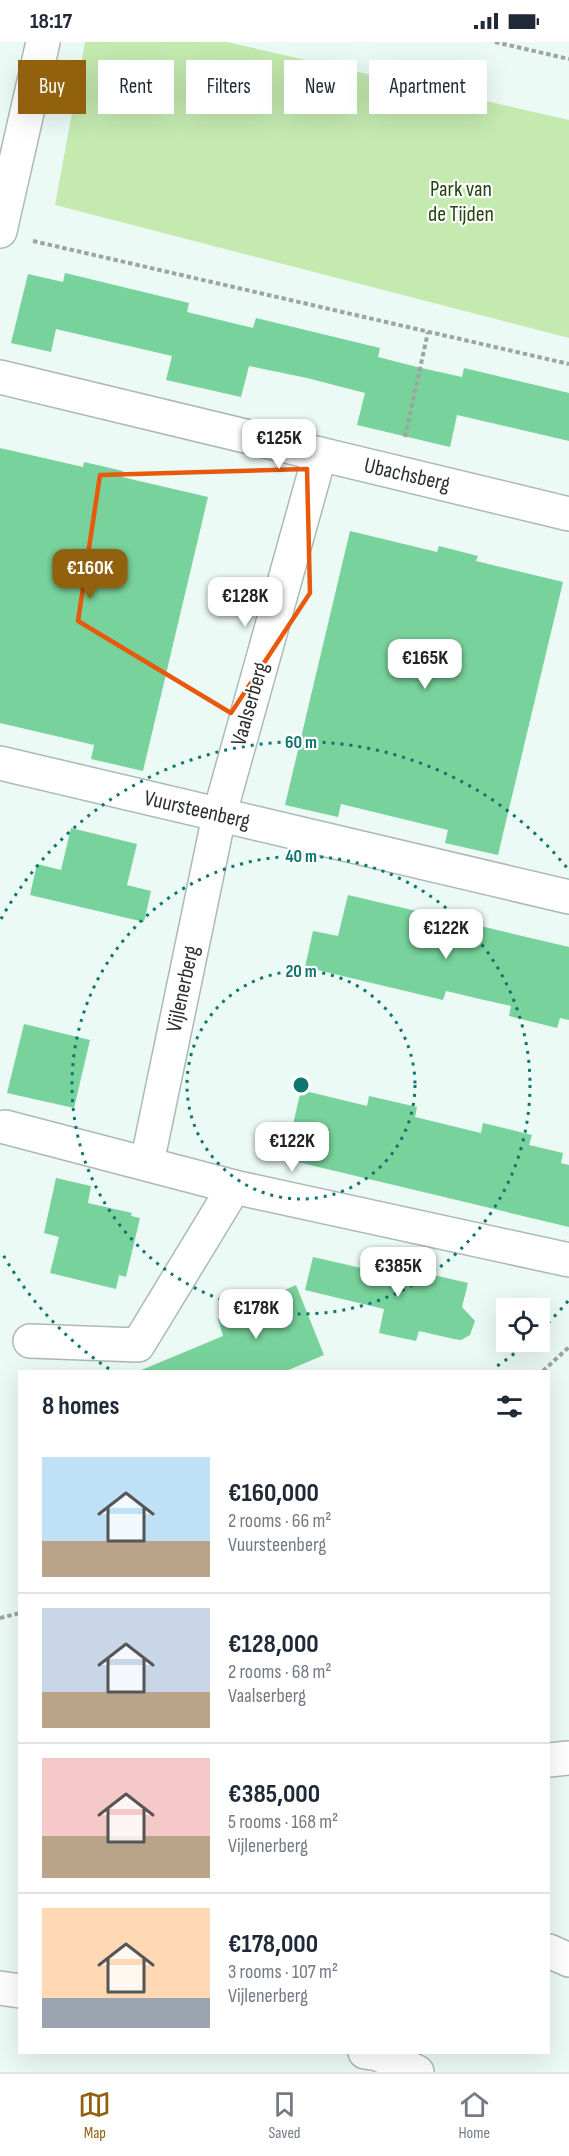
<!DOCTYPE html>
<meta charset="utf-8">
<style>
:root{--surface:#fff;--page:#f2f2f3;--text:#1f2937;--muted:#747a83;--line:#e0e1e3;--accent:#91610e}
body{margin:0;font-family:"Sofia Sans Condensed",sans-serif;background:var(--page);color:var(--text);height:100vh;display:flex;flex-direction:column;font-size:22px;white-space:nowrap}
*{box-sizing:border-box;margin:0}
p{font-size:20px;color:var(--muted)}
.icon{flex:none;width:33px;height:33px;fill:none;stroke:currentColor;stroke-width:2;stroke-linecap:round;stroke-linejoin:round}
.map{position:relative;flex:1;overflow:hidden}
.panel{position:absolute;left:18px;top:1328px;width:532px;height:684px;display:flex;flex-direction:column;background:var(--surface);border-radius:0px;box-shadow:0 6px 24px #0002}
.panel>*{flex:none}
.hud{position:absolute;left:18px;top:18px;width:534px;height:54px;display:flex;gap:12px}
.tools{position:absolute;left:496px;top:1256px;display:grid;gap:12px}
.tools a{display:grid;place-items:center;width:54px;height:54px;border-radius:0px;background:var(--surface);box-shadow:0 6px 24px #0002;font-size:30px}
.price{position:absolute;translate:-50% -51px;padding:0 14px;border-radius:12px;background:#fff;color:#222;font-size:20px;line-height:39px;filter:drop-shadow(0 2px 3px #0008)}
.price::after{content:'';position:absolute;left:50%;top:36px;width:18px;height:14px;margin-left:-9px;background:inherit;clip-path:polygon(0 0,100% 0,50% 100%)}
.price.selected{background:var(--accent);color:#fff}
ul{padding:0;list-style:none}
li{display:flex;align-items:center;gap:18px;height:150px;padding:0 24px}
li+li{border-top:2px solid var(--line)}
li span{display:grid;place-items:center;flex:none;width:168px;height:120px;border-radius:0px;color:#555}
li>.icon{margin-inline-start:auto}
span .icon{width:72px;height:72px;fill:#fffc;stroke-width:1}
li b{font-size:26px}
h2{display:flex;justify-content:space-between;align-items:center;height:72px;padding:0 24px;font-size:26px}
.tag{padding:0 21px;border-radius:0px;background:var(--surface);box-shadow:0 6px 24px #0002;font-size:21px;line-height:54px}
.tag.selected{background:var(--accent);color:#fff}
.status{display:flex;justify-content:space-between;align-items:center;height:42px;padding:0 30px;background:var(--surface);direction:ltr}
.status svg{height:16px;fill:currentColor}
.menu{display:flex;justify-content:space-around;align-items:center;height:84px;border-top:2px solid var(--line);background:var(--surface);font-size:16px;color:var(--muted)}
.menu a{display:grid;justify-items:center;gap:3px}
.menu .selected{color:var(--accent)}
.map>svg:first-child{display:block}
</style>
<div class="status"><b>18:17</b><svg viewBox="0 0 49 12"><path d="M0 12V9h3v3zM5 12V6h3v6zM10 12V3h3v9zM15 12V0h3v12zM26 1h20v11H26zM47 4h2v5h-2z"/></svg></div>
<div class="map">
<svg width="569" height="2030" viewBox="0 0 569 2030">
<rect width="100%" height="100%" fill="#ecfaf6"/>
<path fill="#c4eab0" d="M85 0H227L569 78V296L55 163Z"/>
<g fill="#78d29b">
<path d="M65 231 189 261 187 270 253 286 256 276 380 306 378 315 417 325 462 335 464 326 569 351V399L457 373 450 405 357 383 365 351 307 336 249 324 241 355 166 338 172 314 56 287 51 310 11 301 28 232 63 240Z"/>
<path d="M0 406 83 425 84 420 123 429 122 435 208 455 143 729 91 717 94 703 0 681Z"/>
<path d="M350 489 437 510 439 504 478 514 476 519 563 540 498 813 445 801 448 788 341 762 338 775 285 763Z"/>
<path d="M71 786 137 802 127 843 151 849 144 880 30 853 37 822 61 828Z"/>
<path d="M348 853 569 905V978L560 976 557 986 509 974 511 964 480 957 446 949 443 958 305 925 313 889 338 894Z"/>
<path d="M24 982 90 998 74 1066 7 1051Z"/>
<path d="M301 1048 367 1064 369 1054 417 1065 415 1075 481 1091 483 1081 532 1093 529 1103 563 1111 561 1121 569 1123V1185L285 1117Z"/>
<path d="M56 1136 91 1144 88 1161 132 1171 131 1174 140 1176 126 1235 119 1233 116 1247 50 1231 59 1195 44 1191Z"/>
<path d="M313 1215 392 1233 395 1224 468 1241 462 1265 475 1279 470 1293 461 1298 454 1297 419 1289 416 1299 379 1291 384 1267 305 1248Z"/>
<path d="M296 1243 324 1313 286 1329H139L223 1294 218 1277Z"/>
</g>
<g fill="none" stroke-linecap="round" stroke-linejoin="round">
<defs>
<g id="minor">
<path d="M0 189 43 0"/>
<path d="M0 335 569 472"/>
<path d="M0 721 569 855"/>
<path d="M5 1085 234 1145 569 1218"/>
<path d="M147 1121 219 774 320 412"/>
<path d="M30 1299 138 1303 234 1145"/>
<path d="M549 1718 569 1716"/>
<path d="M549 1909 569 1918"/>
<path d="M0 1946 20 1949"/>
<path d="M365 2010 378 2012 417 2030"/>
</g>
</defs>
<use href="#minor" stroke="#adb9b5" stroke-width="36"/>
<g stroke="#9ba5a2" stroke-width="4" stroke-dasharray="4.5 3" stroke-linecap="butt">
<path d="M495 0 569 17"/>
<path d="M33 199 569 322"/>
<path d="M405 395 428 290"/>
<path d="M543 1329 569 1305"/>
<path d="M0 1576 20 1571"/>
</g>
<use href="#minor" stroke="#fff" stroke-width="33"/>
</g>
<path fill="none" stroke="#e8590c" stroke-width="4.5" stroke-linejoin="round" d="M307 427 310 551 231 671 78 579 100 433Z"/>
<g fill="none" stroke="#0f766e" stroke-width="3" stroke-dasharray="3 6">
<circle cx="301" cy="1043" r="114"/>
<circle cx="301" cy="1043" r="229"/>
<path d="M568 1259A343 343 0 0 1 541 1288M528 1300A343 343 0 0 1 493 1327M109 1327A343 343 0 0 1 1 1209M1 877A343 343 0 0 1 568 827"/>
</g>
<g text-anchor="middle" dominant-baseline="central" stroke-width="4.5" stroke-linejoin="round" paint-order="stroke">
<g font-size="22" fill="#25450f" stroke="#fff">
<text x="461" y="147">Park van<tspan x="461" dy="25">de Tijden</tspan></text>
</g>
<g font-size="22" fill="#2b302f" stroke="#fff">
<text transform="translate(407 433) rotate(13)">Ubachsberg</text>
<text transform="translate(250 662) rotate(-74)">Vaalserberg</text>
<text transform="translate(197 768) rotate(13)">Vuursteenberg</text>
<text transform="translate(183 947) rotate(-78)">Vijlenerberg</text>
</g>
</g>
<circle cx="301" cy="1043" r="9" fill="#0f766e" stroke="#fff" stroke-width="3"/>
<g font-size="18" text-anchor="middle" font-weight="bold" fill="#0f766e" stroke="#fff" stroke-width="4.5" stroke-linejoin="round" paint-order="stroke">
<text x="301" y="706">60 m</text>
<text x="301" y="820">40 m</text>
<text x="301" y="935">20 m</text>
</g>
</svg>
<div class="tools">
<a><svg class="icon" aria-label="locate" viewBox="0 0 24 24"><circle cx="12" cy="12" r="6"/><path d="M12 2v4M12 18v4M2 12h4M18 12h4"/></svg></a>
</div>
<b class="price" style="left:279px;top:428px">€125K</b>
<b class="price selected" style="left:90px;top:558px">€160K</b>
<b class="price" style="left:245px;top:586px">€128K</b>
<b class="price" style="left:425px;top:648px">€165K</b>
<b class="price" style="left:446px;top:918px">€122K</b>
<b class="price" style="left:292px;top:1131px">€122K</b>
<b class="price" style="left:398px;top:1256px">€385K</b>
<b class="price" style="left:256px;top:1298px">€178K</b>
<div class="hud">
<a class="tag selected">Buy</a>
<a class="tag">Rent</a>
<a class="tag">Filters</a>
<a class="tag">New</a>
<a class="tag">Apartment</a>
</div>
<section class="panel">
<h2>8 homes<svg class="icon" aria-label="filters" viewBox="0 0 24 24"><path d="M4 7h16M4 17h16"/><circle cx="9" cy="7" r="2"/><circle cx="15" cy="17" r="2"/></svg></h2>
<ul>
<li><span style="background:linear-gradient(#bfe0f5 70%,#b9a48a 0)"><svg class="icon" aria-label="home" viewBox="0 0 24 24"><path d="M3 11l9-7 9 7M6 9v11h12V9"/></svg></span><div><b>€160,000</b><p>2 rooms · 66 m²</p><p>Vuursteenberg</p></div></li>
<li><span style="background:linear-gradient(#c9d6e8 70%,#b9a48a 0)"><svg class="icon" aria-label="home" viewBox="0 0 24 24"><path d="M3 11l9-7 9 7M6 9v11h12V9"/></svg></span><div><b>€128,000</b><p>2 rooms · 68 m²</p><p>Vaalserberg</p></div></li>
<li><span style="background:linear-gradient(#f6c9c9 65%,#b9a48a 0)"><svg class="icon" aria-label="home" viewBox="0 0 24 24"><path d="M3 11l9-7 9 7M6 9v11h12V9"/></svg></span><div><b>€385,000</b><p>5 rooms · 168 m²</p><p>Vijlenerberg</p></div></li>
<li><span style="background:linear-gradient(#ffd9b3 75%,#9aa5b1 0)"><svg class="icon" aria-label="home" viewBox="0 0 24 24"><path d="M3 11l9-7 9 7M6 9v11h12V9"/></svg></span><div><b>€178,000</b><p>3 rooms · 107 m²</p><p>Vijlenerberg</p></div></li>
</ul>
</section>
</div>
<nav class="menu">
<a class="selected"><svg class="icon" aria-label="map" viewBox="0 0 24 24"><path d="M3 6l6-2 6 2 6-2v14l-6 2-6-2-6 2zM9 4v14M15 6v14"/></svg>Map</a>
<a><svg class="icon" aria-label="saved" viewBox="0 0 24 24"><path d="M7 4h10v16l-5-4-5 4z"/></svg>Saved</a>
<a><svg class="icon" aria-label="home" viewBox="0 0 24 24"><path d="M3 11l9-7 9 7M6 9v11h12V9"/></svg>Home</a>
</nav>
